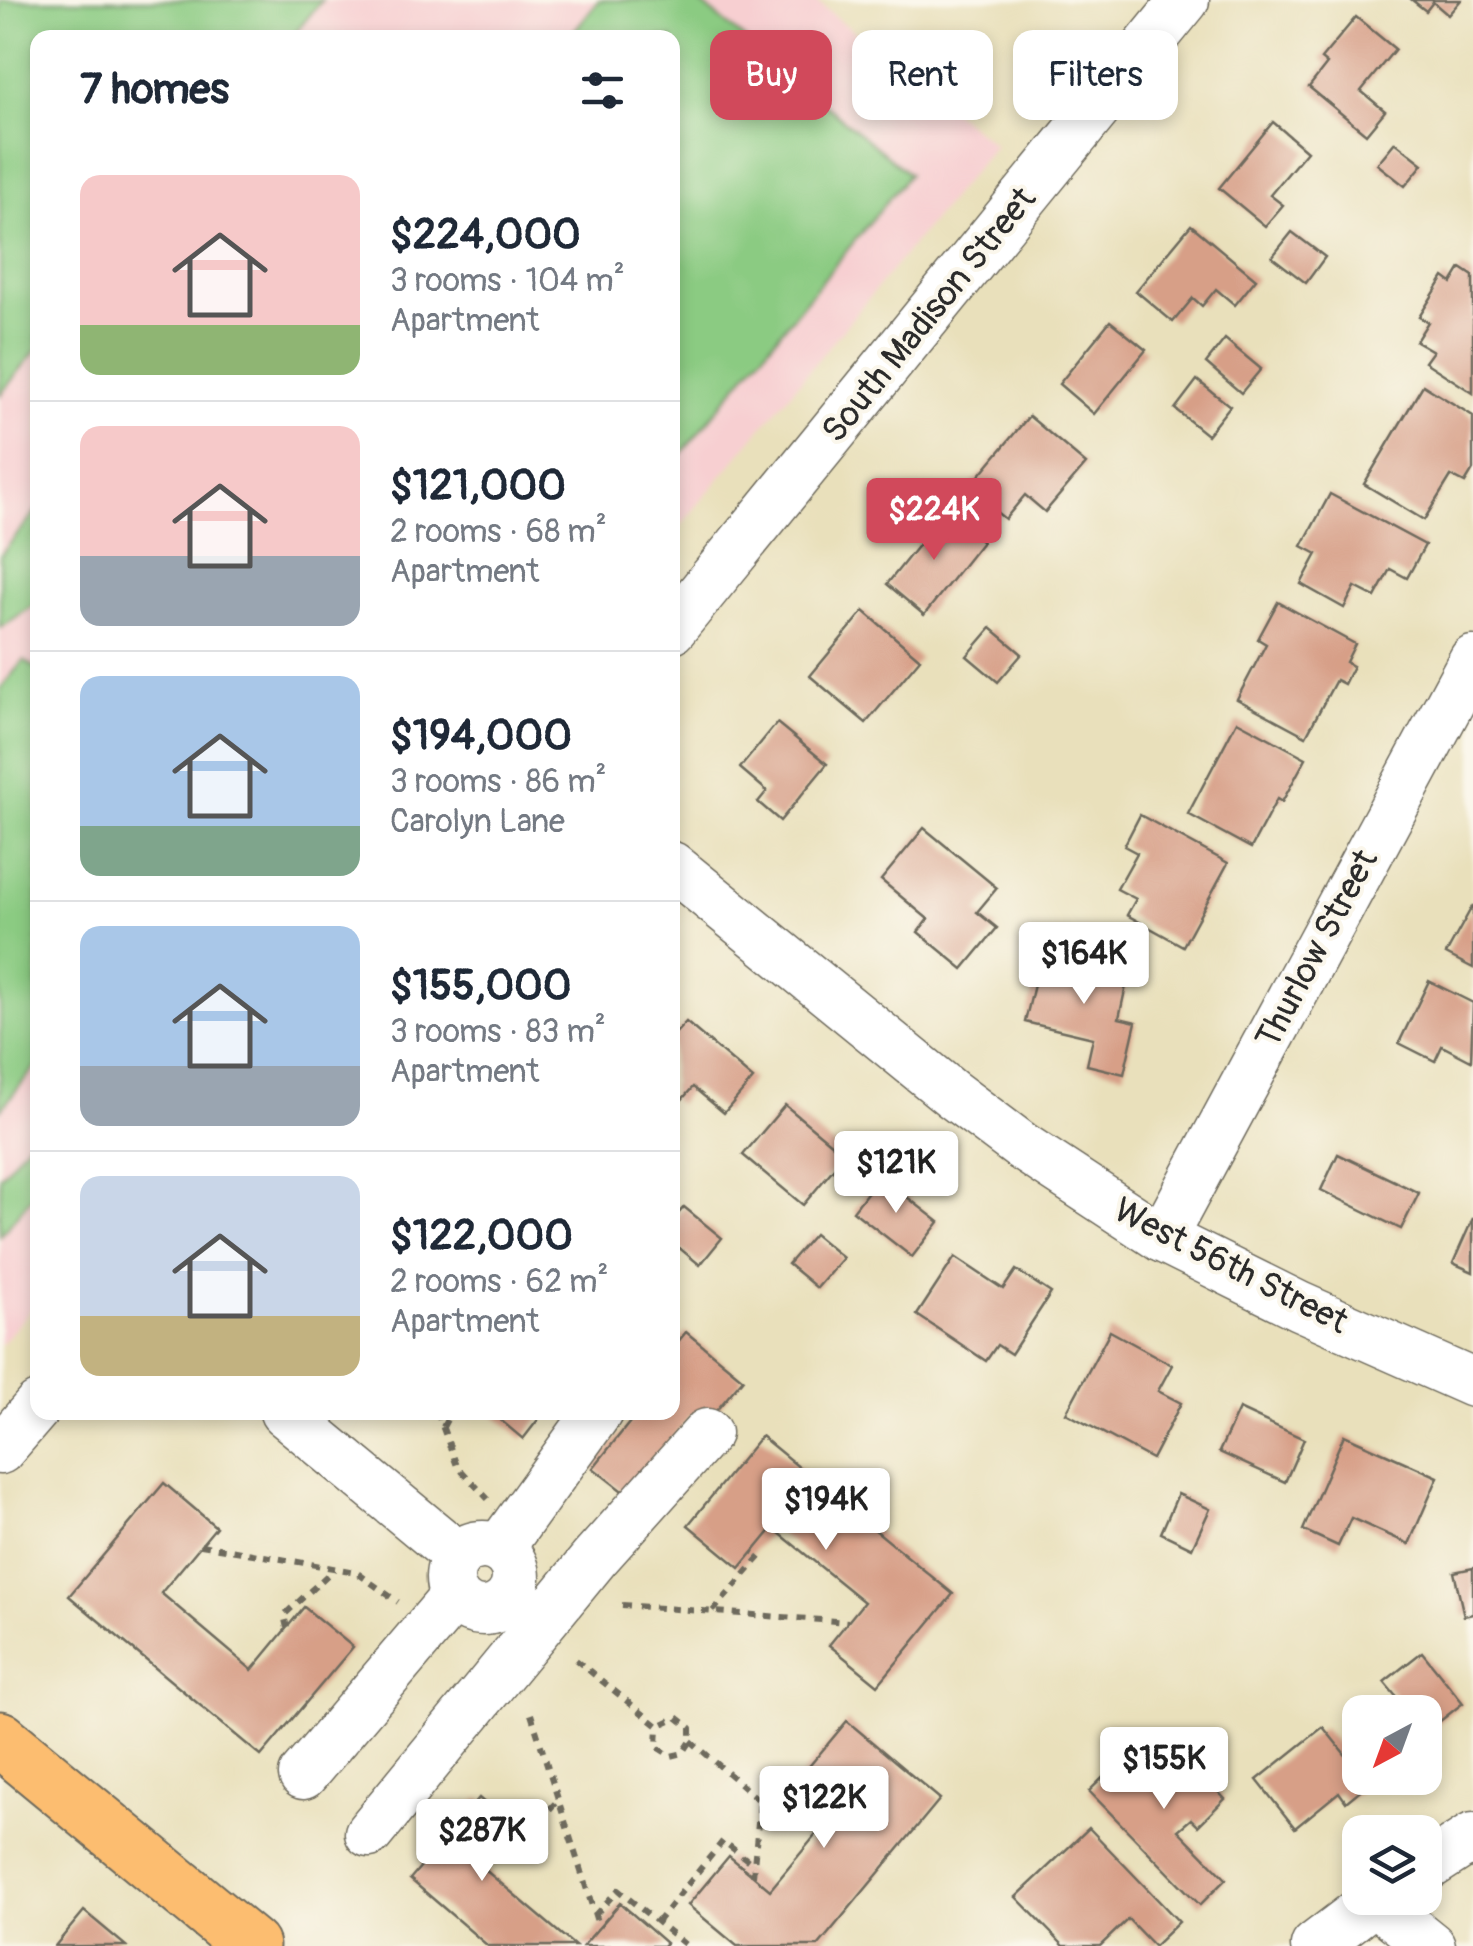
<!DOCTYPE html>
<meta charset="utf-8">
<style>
:root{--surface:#fff;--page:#f2f2f3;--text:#1f2937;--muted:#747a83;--line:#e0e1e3;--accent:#d1495b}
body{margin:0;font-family:Pangolin,sans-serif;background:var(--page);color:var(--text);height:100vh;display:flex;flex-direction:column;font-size:38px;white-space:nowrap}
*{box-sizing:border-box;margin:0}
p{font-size:32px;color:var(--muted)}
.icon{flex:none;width:55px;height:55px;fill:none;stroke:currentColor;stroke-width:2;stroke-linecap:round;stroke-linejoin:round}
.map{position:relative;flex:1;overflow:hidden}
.panel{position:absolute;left:30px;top:30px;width:650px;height:1390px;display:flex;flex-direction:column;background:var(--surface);border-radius:20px;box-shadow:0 5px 15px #0003}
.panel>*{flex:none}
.hud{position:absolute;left:710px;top:30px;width:612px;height:90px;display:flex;gap:20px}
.needle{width:65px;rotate:221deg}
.buttons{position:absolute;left:1342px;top:1695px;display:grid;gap:20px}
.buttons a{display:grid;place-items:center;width:100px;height:100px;border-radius:20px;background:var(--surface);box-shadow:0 5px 15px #0003;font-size:50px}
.price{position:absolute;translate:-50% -85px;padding:0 22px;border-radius:10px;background:#fff;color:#222;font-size:32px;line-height:65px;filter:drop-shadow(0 2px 5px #0008)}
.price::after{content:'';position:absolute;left:50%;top:60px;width:30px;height:22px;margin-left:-15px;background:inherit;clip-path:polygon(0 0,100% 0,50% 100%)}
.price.selected{background:var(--accent);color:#fff}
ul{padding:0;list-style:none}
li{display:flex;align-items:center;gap:30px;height:250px;padding:0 50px}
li+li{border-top:2px solid var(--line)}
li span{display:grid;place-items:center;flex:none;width:280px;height:200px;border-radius:20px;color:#555}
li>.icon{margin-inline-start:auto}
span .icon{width:120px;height:120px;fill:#fffc;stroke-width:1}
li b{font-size:42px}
h2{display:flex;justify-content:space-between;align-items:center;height:120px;padding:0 50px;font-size:42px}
.tag{padding:0 35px;border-radius:20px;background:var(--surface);box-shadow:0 5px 15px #0003;font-size:35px;line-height:90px}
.tag.selected{background:var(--accent);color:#fff}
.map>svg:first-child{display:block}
</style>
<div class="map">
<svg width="1473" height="1946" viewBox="0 0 1473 1946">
<rect width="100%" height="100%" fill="#fbf7ec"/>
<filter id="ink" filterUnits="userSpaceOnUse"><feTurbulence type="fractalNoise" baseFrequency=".01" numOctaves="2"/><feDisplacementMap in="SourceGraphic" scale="20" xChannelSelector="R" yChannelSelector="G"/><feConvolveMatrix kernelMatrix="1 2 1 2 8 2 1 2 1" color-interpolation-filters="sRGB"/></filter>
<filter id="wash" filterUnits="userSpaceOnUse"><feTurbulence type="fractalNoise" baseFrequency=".0048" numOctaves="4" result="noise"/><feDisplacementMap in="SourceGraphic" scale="40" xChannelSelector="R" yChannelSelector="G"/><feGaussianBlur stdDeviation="2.25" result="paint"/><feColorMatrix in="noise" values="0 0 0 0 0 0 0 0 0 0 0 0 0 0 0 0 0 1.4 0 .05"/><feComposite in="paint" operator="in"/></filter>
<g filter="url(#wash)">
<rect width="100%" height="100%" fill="#e9e0bb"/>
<path fill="#f7cfd1" d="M0 0H815L995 145 673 535 672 38H38V1301L0 1346Z"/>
<g fill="#8bcb82" stroke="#5b7b56" stroke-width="2.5">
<path d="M0 0H322L292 37 38 38 37 349 0 395Z"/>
<path d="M599 0H697L909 174 673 464 672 38 569 37Z"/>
<path d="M37 510V603L0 628V556Z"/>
<path d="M24 660 38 670 37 1065 0 1110V689Z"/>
<path d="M37 1131V1190L0 1236V1177Z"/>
</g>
<g id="blocks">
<g fill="#d79f87">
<path d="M1412 0H1461L1448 15 1433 2 1426 11Z"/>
<path d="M1356 17 1395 49 1361 91 1385 111 1366 134 1309 87 1327 64 1321 59Z"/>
<path d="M1273 122 1307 151 1270 195 1283 205 1265 226 1219 188Z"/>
<path d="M1395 142 1423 164 1405 186 1377 164Z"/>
<path d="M1191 225 1256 279 1235 305 1216 289 1202 306 1193 298 1173 322 1136 291Z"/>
<path d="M1292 232 1325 257 1306 283 1272 257Z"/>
<path d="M1461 268 1473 276V393L1425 362 1433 351 1416 341 1428 322 1419 317 1444 277 1452 283Z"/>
<path d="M1110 321 1146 350 1094 414 1059 384Z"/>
<path d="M1225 339 1261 369 1241 393 1206 363Z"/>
<path d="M1197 380 1230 406 1207 435 1175 409Z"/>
<path d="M1423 385 1473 416V470L1465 483 1451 476 1424 520 1364 484Z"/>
<path d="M1029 416 1086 464 1045 512 1025 495 1005 519 968 489Z"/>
<path d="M1330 494 1425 545 1407 578 1390 569 1375 597 1355 587 1344 608 1301 584 1317 554 1302 546Z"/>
<path d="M945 512 982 542 924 615 887 584Z"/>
<path d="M1278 602 1355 644 1346 662 1353 666 1344 684 1336 680 1306 736 1237 699 1266 644 1258 639Z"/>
<path d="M864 611 920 659 866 723 810 676Z"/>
<path d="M991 628 1022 654 998 682 967 656Z"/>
<path d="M1237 721 1306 758 1282 802 1277 799 1251 848 1188 814Z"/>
<path d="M777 723 827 764 780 821 758 802 767 791 740 768Z"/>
<path d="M1140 815 1228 863 1183 946 1127 915 1136 899 1117 889 1137 853 1124 846Z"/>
<path d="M924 828 997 888 977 912 997 928 963 969 918 932 928 919 881 880Z"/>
<path d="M1473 905V968L1446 954Z"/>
<path d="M1042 952 1129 972 1119 1018 1136 1022 1124 1074 1087 1065 1093 1038 1025 1022Z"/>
<path d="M1429 981 1473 1003 1471 1061 1442 1046 1435 1061 1399 1043Z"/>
<path d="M686 1022 753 1079 724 1113 693 1087 678 1104 672 1100V1037Z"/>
<path d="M785 1105 845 1155 803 1205 743 1155Z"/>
<path d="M1338 1154 1419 1193 1401 1229 1321 1190Z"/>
<path d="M880 1176 939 1222 912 1257 853 1211Z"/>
<path d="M684 1207 722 1238 700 1265 672 1242V1221Z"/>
<path d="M1473 1218V1272L1453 1263Z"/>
<path d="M814 1234 843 1258 817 1288 788 1264Z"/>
<path d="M955 1257 1003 1289 1016 1270 1051 1293 1011 1354 997 1345 986 1361 917 1315Z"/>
<path d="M1110 1331 1172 1365 1158 1391 1181 1403 1152 1459 1066 1413Z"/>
<path d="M686 1332 743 1379 704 1425 691 1415 626 1494 593 1468 638 1412H672V1349Z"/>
<path d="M1239 1409 1304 1439 1285 1482 1219 1452Z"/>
<path d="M491 1412H544L523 1439Z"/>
<path d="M1344 1435 1438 1477 1409 1544 1351 1518 1338 1546 1303 1530Z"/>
<path d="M761 1436 953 1594 878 1685 829 1645 864 1602 773 1528 740 1568 688 1525Z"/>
<path d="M164 1483 216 1527 161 1593 252 1670 304 1607 353 1647 261 1756 69 1596Z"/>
<path d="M1178 1494 1210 1509 1192 1548 1161 1533Z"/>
<path d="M1473 1568V1614L1464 1616 1454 1572Z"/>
<path d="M1422 1652 1463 1703 1425 1733V1712H1384L1399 1700 1384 1682Z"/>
<path d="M847 1721 940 1799 818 1946H737L688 1905 729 1856 770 1890 839 1807 801 1776Z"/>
<path d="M1323 1727 1360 1773V1778L1369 1783 1346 1802 1339 1792 1295 1828 1257 1780Z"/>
<path d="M1167 1739 1225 1799 1198 1826 1191 1819 1178 1830 1226 1879 1200 1905 1089 1791 1130 1751 1142 1763Z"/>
<path d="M479 1798 517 1831 484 1869 575 1946H488L410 1879Z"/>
<path d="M1089 1828 1179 1922 1154 1946 1128 1919 1100 1946H1064L1016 1897Z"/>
<path d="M620 1903 666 1943 663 1946H583Z"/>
<path d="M84 1911 126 1946H55Z"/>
</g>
</g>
</g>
<g filter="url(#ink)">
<use href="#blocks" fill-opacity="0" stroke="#6e6a5d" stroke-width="2.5"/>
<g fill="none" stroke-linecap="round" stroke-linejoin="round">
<defs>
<g id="minor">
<path d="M672 629 1185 0"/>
<path d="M672 866 952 1094 1020 1145 1162 1238 1299 1306 1473 1383"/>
<path d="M1162 1238 1473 660"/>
<path d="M284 1412 458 1556"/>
<path d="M0 1450 38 1406"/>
<circle cx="483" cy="1578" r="33"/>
<path d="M499 1549 598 1412"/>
<path d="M303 1775 455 1596"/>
<path d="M369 1833 594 1559 707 1433"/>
<path d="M1425 1868 1473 1837"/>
<path d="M1374 1900 1431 1946"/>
<path d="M1315 1946 1378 1898"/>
</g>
<path id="major" d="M0 1739 251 1946"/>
</defs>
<use href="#minor" stroke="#6e6a5d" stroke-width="51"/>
<use href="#major" stroke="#6e6a5d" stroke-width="59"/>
<g stroke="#6e6a5d" stroke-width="6" stroke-dasharray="8 8" stroke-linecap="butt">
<path d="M437 1412 457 1466 488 1499"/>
<path d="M443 1427 451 1412"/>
<path d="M201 1545 356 1572 398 1602"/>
<path d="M622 1605 848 1622"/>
<path d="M713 1611 761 1556 754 1552"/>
<path d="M287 1628 284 1615 334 1569"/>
<path d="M576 1660 658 1726 657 1747 671 1756 683 1753 691 1741V1728L677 1717 658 1726"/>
<path d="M531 1714 599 1928"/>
<path d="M691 1741 760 1801 816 1788"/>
<path d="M504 1845 513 1849 558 1800"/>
<path d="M753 1876 760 1801"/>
<path d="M595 1915 618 1890 687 1946"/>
<path d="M657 1922 723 1841 754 1865"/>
</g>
<use href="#minor" stroke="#fff" stroke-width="48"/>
<use href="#major" stroke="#fcbd6f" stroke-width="55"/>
</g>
</g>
<g text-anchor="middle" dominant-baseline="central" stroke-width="8" stroke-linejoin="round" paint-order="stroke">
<g font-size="35" fill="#2b2b2b" stroke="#fbf7ec">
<text transform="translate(929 315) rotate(-51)">South Madison Street</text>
<text transform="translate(1317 949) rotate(-62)">Thurlow Street</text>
<text transform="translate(1231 1266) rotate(27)">West 56th Street</text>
</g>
</g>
</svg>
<div class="buttons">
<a><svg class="needle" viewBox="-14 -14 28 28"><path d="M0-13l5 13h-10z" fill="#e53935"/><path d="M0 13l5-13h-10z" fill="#747a83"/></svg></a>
<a><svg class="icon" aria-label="layers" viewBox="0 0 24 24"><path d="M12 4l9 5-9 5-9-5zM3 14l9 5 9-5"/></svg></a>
</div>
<b class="price selected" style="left:934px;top:563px">$224K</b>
<b class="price" style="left:1084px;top:1007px">$164K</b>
<b class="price" style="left:896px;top:1216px">$121K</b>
<b class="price" style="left:826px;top:1553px">$194K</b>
<b class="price" style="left:1164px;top:1812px">$155K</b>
<b class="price" style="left:824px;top:1851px">$122K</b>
<b class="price" style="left:482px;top:1884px">$287K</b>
<div class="hud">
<a class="tag selected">Buy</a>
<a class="tag">Rent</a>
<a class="tag">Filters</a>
</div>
<section class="panel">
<h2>7 homes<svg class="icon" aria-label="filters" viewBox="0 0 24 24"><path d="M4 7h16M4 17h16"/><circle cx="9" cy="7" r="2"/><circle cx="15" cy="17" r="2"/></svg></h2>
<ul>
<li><span style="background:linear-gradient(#f6c9c9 75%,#8fb573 0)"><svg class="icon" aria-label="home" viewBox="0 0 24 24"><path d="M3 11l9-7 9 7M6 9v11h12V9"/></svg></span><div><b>$224,000</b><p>3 rooms · 104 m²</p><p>Apartment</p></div></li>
<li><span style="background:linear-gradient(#f6c9c9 65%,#9aa5b1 0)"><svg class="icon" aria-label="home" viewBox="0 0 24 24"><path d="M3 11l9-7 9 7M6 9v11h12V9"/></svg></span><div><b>$121,000</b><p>2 rooms · 68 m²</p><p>Apartment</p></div></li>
<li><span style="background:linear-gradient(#a9c7e8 75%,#7fa58c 0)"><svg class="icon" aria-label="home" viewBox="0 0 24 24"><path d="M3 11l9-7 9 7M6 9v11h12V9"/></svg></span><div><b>$194,000</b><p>3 rooms · 86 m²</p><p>Carolyn Lane</p></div></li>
<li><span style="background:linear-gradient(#a9c7e8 70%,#9aa5b1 0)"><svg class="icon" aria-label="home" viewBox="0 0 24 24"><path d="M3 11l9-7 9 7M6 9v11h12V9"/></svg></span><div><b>$155,000</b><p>3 rooms · 83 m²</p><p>Apartment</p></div></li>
<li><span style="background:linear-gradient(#c9d6e8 70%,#c2b280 0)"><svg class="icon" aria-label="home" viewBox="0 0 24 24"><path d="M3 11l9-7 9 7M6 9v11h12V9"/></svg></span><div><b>$122,000</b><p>2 rooms · 62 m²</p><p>Apartment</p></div></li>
</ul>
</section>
</div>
